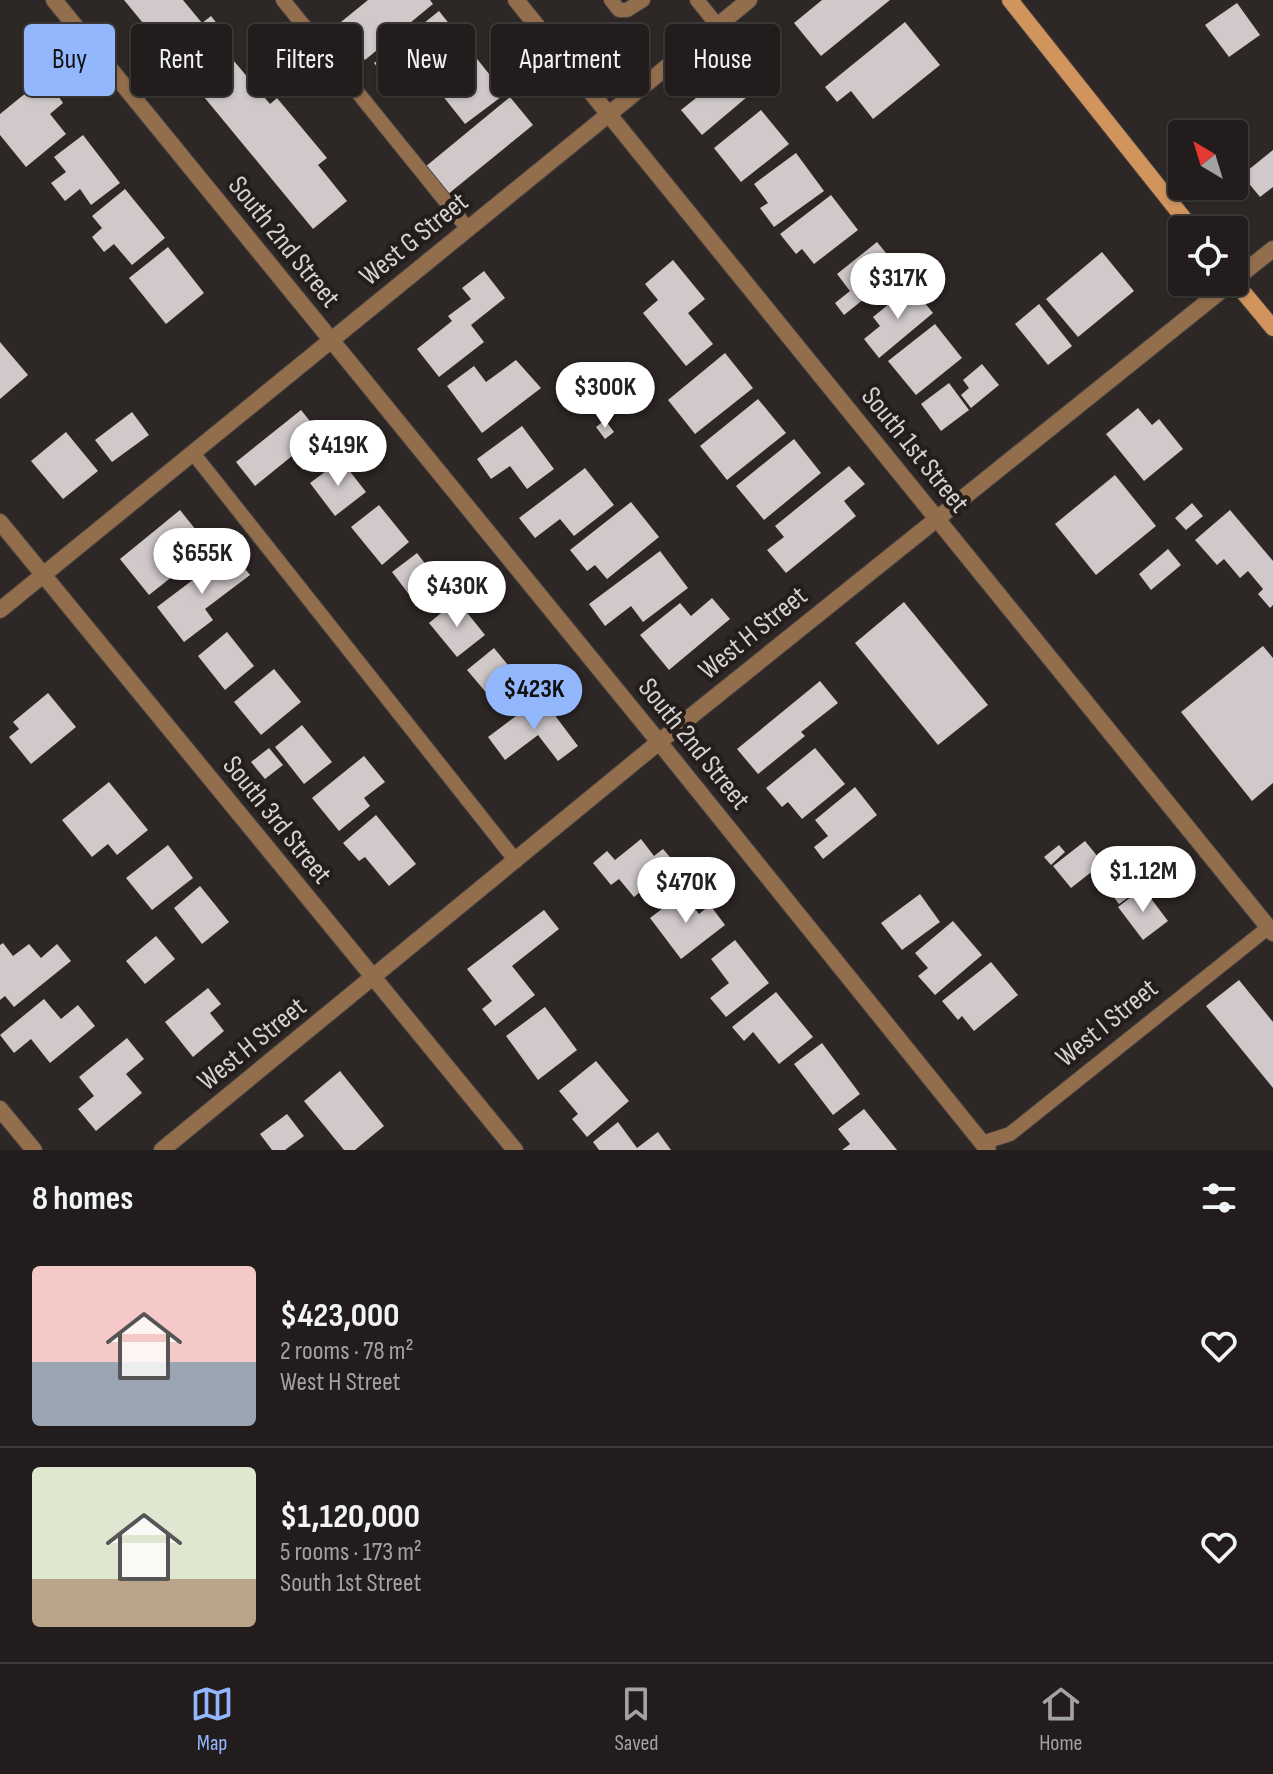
<!DOCTYPE html>
<meta charset="utf-8">
<style>
:root{--surface:#221d1c;--page:#2e2a29;--text:#f1f3f6;--muted:#a2a2a3;--line:#3f3b3b;--accent:#93b7fd}
body{margin:0;font-family:"Sofia Sans Condensed",sans-serif;background:var(--page);color:var(--text);height:100vh;display:flex;flex-direction:column;font-size:30px;white-space:nowrap}
*{box-sizing:border-box;margin:0}
p{font-size:26px;color:var(--muted)}
.icon{flex:none;width:44px;height:44px;fill:none;stroke:currentColor;stroke-width:2;stroke-linecap:round;stroke-linejoin:round}
.map{position:relative;height:1150px;overflow:hidden}
.drawer{display:flex;flex-direction:column;background:var(--surface);flex:1}
.drawer>*{flex:none}
.top-card{position:absolute;left:24px;top:24px;width:800px;height:72px;display:flex;gap:16px}
.needle{width:52px;rotate:322deg}
.controls{position:absolute;left:1168px;top:120px;display:grid;gap:16px}
.controls a{display:grid;place-items:center;width:80px;height:80px;border-radius:8px;background:var(--surface);box-shadow:0 2px 6px #0004,0 0 0 2px var(--line);font-size:40px}
.price{position:absolute;translate:-50% -68px;padding:0 18px;border-radius:28px;background:#fff;color:#222;font-size:26px;line-height:52px;filter:drop-shadow(0 2px 4px #0008)}
.price::after{content:'';position:absolute;left:50%;top:48px;width:24px;height:18px;margin-left:-12px;background:inherit;clip-path:polygon(0 0,100% 0,50% 100%)}
.price.current{background:var(--accent);color:#111}
ul{padding:0;list-style:none}
li{display:flex;align-items:center;gap:24px;height:200px;padding:0 32px}
li+li{border-top:2px solid var(--line)}
li span{display:grid;place-items:center;flex:none;width:224px;height:160px;border-radius:8px;color:#555}
li>.icon{margin-inline-start:auto}
span .icon{width:96px;height:96px;fill:#fffc;stroke-width:1}
li b{font-size:34px}
h2{display:flex;justify-content:space-between;align-items:center;height:96px;padding:0 32px;font-size:34px}
.tag{padding:0 28px;border-radius:8px;background:var(--surface);box-shadow:0 2px 6px #0004,0 0 0 2px var(--line);font-size:28px;line-height:72px}
.tag.current{background:var(--accent);color:#111}
.menu{display:flex;justify-content:space-around;align-items:center;height:112px;border-top:2px solid var(--line);background:var(--surface);font-size:22px;color:var(--muted)}
.menu a{display:grid;justify-items:center;gap:4px}
.menu .current{color:var(--accent)}
.map>svg:first-child{display:block}
</style>
<div class="map">
<svg width="1273" height="1150" viewBox="0 0 1273 1150">
<rect width="100%" height="100%" fill="#2d2725"/>
<g fill="#d0c8c9">
<path d="M124 0H183L202 23 211 16 226 35 218 42 270 104 277 98 327 158 318 165 347 201 313 229Z"/>
<path d="M368 0H430L433 4 365 60 336 26Z"/>
<path d="M822 0H890L821 56 794 23Z"/>
<path d="M1237 3 1260 35 1229 57 1205 25Z"/>
<path d="M439 11 505 94 465 124 419 66 393 87 374 63Z"/>
<path d="M905 22 940 65 873 119 851 91 837 102 825 87Z"/>
<path d="M755 50 772 70 752 86 735 66Z"/>
<path d="M59 66 74 85 59 97 63 103 50 114 66 134 26 167 0 135V114Z"/>
<path d="M727 73 747 97 702 135 681 110Z"/>
<path d="M510 97 533 125 447 195 425 167Z"/>
<path d="M761 110 789 144 741 182 714 148Z"/>
<path d="M83 135 120 183 91 205 80 189 65 201 51 183 66 172 54 157Z"/>
<path d="M1273 150V187L1260 197 1242 175Z"/>
<path d="M796 153 824 191 774 227 760 208 768 203 754 184Z"/>
<path d="M125 189 165 238 132 265 114 244 104 252 92 237 102 228 92 216Z"/>
<path d="M831 195 858 230 814 264 802 249 796 254 780 234Z"/>
<path d="M877 242 900 270 844 315 835 303 850 291 837 274Z"/>
<path d="M168 247 204 293 166 324 129 278Z"/>
<path d="M1102 252 1134 291 1078 337 1046 299Z"/>
<path d="M673 260 705 299 688 313 713 344 686 366 643 313 658 300 645 284Z"/>
<path d="M484 271 505 298 471 325 484 342 439 377 417 349 452 321 448 316 471 299 462 288Z"/>
<path d="M911 286 933 313 879 358 864 339 880 326 873 317Z"/>
<path d="M1039 304 1072 346 1048 365 1015 324Z"/>
<path d="M935 324 962 358 916 395 888 361Z"/>
<path d="M0 342 28 375 0 399Z"/>
<path d="M725 353 753 388 695 434 668 400Z"/>
<path d="M516 360 541 388 482 433 447 386 474 366 486 382Z"/>
<path d="M982 364 999 385 971 408 961 395 969 388 963 380Z"/>
<path d="M949 383 969 410 941 431 921 404Z"/>
<path d="M758 399 786 433 727 480 700 446Z"/>
<path d="M1138 408 1152 425 1159 419 1183 449 1144 481 1106 434Z"/>
<path d="M301 410 331 447 303 470 292 456 255 486 236 462Z"/>
<path d="M132 412 149 435 112 462 95 440Z"/>
<path d="M605 420 614 432 605 439 596 427Z"/>
<path d="M522 426 554 469 527 489 510 466 491 479 477 459Z"/>
<path d="M66 432 98 471 63 499 31 461Z"/>
<path d="M794 439 821 473 764 520 736 486Z"/>
<path d="M341 460 366 492 335 516 310 483Z"/>
<path d="M849 466 865 484 844 501 856 516 786 573 767 550 784 537 775 526Z"/>
<path d="M585 468 614 505 574 536 560 519 535 538 519 518Z"/>
<path d="M1115 475 1156 526 1096 575 1055 524Z"/>
<path d="M631 502 659 537 607 579 595 565 587 571 570 550Z"/>
<path d="M1192 503 1203 516 1186 530 1175 518Z"/>
<path d="M379 505 409 542 382 565 351 527Z"/>
<path d="M180 510 196 530 164 555 178 572 149 595 120 559Z"/>
<path d="M1230 510 1273 561V605L1270 608 1258 594 1263 589 1248 571 1240 578 1224 559 1217 565 1195 540Z"/>
<path d="M1168 549 1181 565 1151 590 1139 574Z"/>
<path d="M231 551 250 575 205 609 213 620 184 642 157 607Z"/>
<path d="M660 551 688 588 643 622 631 606 605 626 589 604Z"/>
<path d="M417 553 445 590 420 609 392 572Z"/>
<path d="M712 598 730 619 669 670 640 635 680 603 691 616Z"/>
<path d="M457 600 485 635 457 657 429 623Z"/>
<path d="M904 602 988 705 938 745 855 643Z"/>
<path d="M227 632 254 666 225 690 198 656Z"/>
<path d="M1263 646 1273 658V783L1252 801 1181 712Z"/>
<path d="M494 648 521 681 495 703 467 670Z"/>
<path d="M274 669 301 702 261 735 234 702Z"/>
<path d="M820 681 838 703 801 732 805 736 758 774 737 749Z"/>
<path d="M48 693 76 727 31 764 9 737 19 729 13 722Z"/>
<path d="M541 697 578 746 558 761 538 735 505 760 488 737Z"/>
<path d="M302 725 332 762 304 784 275 747Z"/>
<path d="M269 748 283 765 265 779 251 762Z"/>
<path d="M815 748 845 784 802 819 788 802 782 807 766 788Z"/>
<path d="M364 756 385 782 364 798 370 806 339 831 312 798Z"/>
<path d="M109 782 148 830 117 855 108 844 92 857 62 820Z"/>
<path d="M855 787 877 815 823 859 814 847 828 836 815 820Z"/>
<path d="M376 815 416 864 389 886 365 857 359 861 343 843Z"/>
<path d="M641 839 654 856 663 849 675 863 634 897 619 879 611 885 593 863 607 851 615 860Z"/>
<path d="M1085 841 1103 863 1071 888 1053 866Z"/>
<path d="M168 845 193 878 152 910 126 878Z"/>
<path d="M1059 845 1065 852 1051 865 1044 857Z"/>
<path d="M1132 880 1138 890 1119 904 1112 895Z"/>
<path d="M200 886 229 922 202 944 174 908Z"/>
<path d="M1143 888 1168 921 1143 940 1118 907Z"/>
<path d="M683 893 699 914 710 905 725 925 681 959 650 918Z"/>
<path d="M920 894 940 922 902 950 881 923Z"/>
<path d="M544 910 559 929 512 966 535 995 495 1026 482 1009 492 1001 467 969Z"/>
<path d="M953 921 982 955 935 995 918 976 928 968 915 953Z"/>
<path d="M156 936 175 959 145 984 126 961Z"/>
<path d="M735 940 769 983 726 1017 710 998 729 983 711 959Z"/>
<path d="M3 943 13 956 29 944 41 958 57 944 71 961 14 1007 5 996 0 1000V945Z"/>
<path d="M991 962 1018 995 974 1031 962 1016 958 1020 942 1001Z"/>
<path d="M1239 980 1273 1022V1088L1206 1006Z"/>
<path d="M208 988 221 1004 210 1013 224 1031 193 1057 165 1022Z"/>
<path d="M776 992 813 1037 779 1064 753 1032 744 1041 732 1027Z"/>
<path d="M44 999 61 1019 78 1005 95 1026 50 1063 31 1039 14 1053 0 1035Z"/>
<path d="M545 1007 577 1050 538 1080 506 1036Z"/>
<path d="M127 1038 144 1059 126 1074 142 1093 96 1131 78 1109 94 1096 79 1077Z"/>
<path d="M822 1043 860 1094 833 1115 794 1064Z"/>
<path d="M596 1061 629 1101 587 1137 572 1119 578 1114 559 1091Z"/>
<path d="M340 1071 384 1126 355 1150H344L304 1101Z"/>
<path d="M864 1109 897 1150H842L850 1144 838 1129Z"/>
<path d="M287 1114 304 1136 285 1150H272L260 1134Z"/>
<path d="M618 1122 637 1148 658 1132 671 1150H599L593 1142Z"/>
</g>
<g fill="none" stroke-linecap="round" stroke-linejoin="round">
<defs>
<g id="lane">
<path d="M283 0 468 229"/>
<path d="M611 0 619 10H627L643 0"/>
<path d="M697 0 718 26"/>
<path d="M193 453 516 861"/>
<path d="M982 1143 1010 1134 1269 927"/>
</g>
<g id="street">
<path d="M54 0 659 742 988 1150"/>
<path d="M516 0 1273 933"/>
<path d="M1234 280 1273 249"/>
<path d="M0 522 515 1150"/>
<path d="M0 610 749 0"/>
<path d="M0 1109 34 1150"/>
<path d="M162 1150 659 742 1232 282"/>
</g>
<g id="secondary">
<path d="M1010 0 1193 230"/>
<path d="M1234 281 1273 328"/>
</g>
</defs>
<use href="#lane" stroke="#484241" stroke-width="16"/>
<use href="#street" stroke="#484241" stroke-width="18"/>
<use href="#secondary" stroke="#484241" stroke-width="18"/>
<use href="#lane" stroke="#936e4c" stroke-width="14"/>
<use href="#street" stroke="#936e4c" stroke-width="16"/>
<use href="#secondary" stroke="#d1945d" stroke-width="16"/>
</g>
<g text-anchor="middle" dominant-baseline="central" stroke-width="8" stroke-linejoin="round" paint-order="stroke">
<g font-size="28" fill="#d7d2d1" stroke="#231d1b">
<text transform="translate(414 239) rotate(-39)">West G Street</text>
<text transform="translate(284 242) rotate(51)">South 2nd Street</text>
<text transform="translate(915 450) rotate(51)">South 1st Street</text>
<text transform="translate(753 633) rotate(-39)">West H Street</text>
<text transform="translate(694 744) rotate(51)">South 2nd Street</text>
<text transform="translate(277 820) rotate(51)">South 3rd Street</text>
<text transform="translate(1107 1023) rotate(-39)">West I Street</text>
<text transform="translate(252 1044) rotate(-39)">West H Street</text>
</g>
</g>
</svg>
<div class="controls">
<a><svg class="needle" viewBox="-14 -14 28 28"><path d="M0-13l5 13h-10z" fill="#e53935"/><path d="M0 13l5-13h-10z" fill="#a2a2a3"/></svg></a>
<a><svg class="icon" aria-label="locate" viewBox="0 0 24 24"><circle cx="12" cy="12" r="6"/><path d="M12 2v4M12 18v4M2 12h4M18 12h4"/></svg></a>
</div>
<b class="price" style="left:898px;top:321px">$317K</b>
<b class="price" style="left:605px;top:430px">$300K</b>
<b class="price" style="left:338px;top:488px">$419K</b>
<b class="price" style="left:202px;top:596px">$655K</b>
<b class="price" style="left:457px;top:629px">$430K</b>
<b class="price current" style="left:534px;top:732px">$423K</b>
<b class="price" style="left:1143px;top:914px">$1.12M</b>
<b class="price" style="left:686px;top:925px">$470K</b>
<div class="top-card">
<a class="tag current">Buy</a>
<a class="tag">Rent</a>
<a class="tag">Filters</a>
<a class="tag">New</a>
<a class="tag">Apartment</a>
<a class="tag">House</a>
</div>
</div>
<section class="drawer">
<h2>8 homes<svg class="icon" aria-label="filters" viewBox="0 0 24 24"><path d="M4 7h16M4 17h16"/><circle cx="9" cy="7" r="2"/><circle cx="15" cy="17" r="2"/></svg></h2>
<ul>
<li><span style="background:linear-gradient(#f6c9c9 60%,#9aa5b1 0)"><svg class="icon" aria-label="home" viewBox="0 0 24 24"><path d="M3 11l9-7 9 7M6 9v11h12V9"/></svg></span><div><b>$423,000</b><p>2 rooms · 78 m²</p><p>West H Street</p></div><svg class="icon" aria-label="heart" viewBox="0 0 24 24"><path d="M12 20l-8-8c-3-5 5-10 8-4 3-6 11-1 8 4z"/></svg></li>
<li><span style="background:linear-gradient(#dfe7d0 70%,#b9a48a 0)"><svg class="icon" aria-label="home" viewBox="0 0 24 24"><path d="M3 11l9-7 9 7M6 9v11h12V9"/></svg></span><div><b>$1,120,000</b><p>5 rooms · 173 m²</p><p>South 1st Street</p></div><svg class="icon" aria-label="heart" viewBox="0 0 24 24"><path d="M12 20l-8-8c-3-5 5-10 8-4 3-6 11-1 8 4z"/></svg></li>
</ul>
</section>
<nav class="menu">
<a class="current"><svg class="icon" aria-label="map" viewBox="0 0 24 24"><path d="M3 6l6-2 6 2 6-2v14l-6 2-6-2-6 2zM9 4v14M15 6v14"/></svg>Map</a>
<a><svg class="icon" aria-label="saved" viewBox="0 0 24 24"><path d="M7 4h10v16l-5-4-5 4z"/></svg>Saved</a>
<a><svg class="icon" aria-label="home" viewBox="0 0 24 24"><path d="M3 11l9-7 9 7M6 9v11h12V9"/></svg>Home</a>
</nav>
